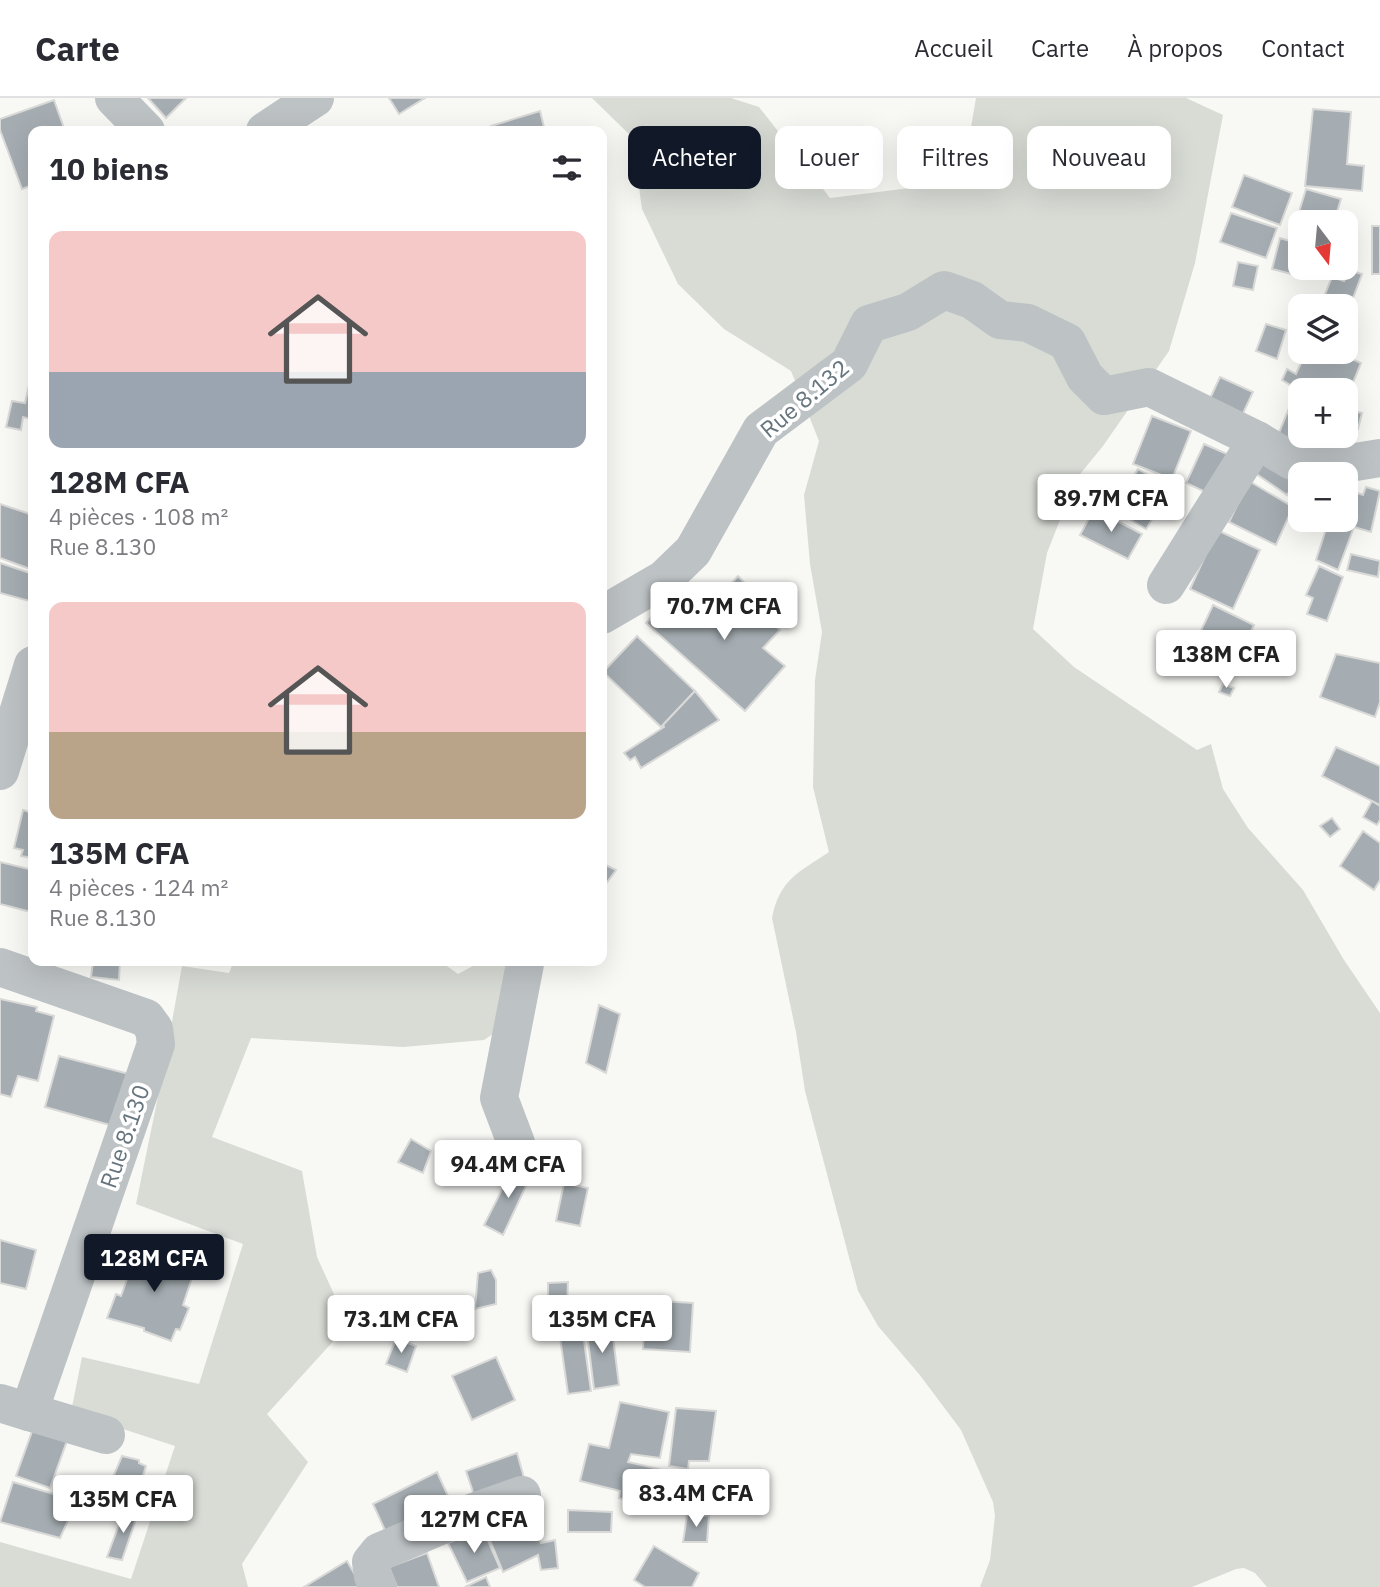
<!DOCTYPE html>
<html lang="fr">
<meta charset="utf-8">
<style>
:root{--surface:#fff;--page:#f7f7f7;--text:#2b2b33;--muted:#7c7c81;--line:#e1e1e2;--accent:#111827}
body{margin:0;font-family:"IBM Plex Sans",sans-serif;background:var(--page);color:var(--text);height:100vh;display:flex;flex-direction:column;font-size:26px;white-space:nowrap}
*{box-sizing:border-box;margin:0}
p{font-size:23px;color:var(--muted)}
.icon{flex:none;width:38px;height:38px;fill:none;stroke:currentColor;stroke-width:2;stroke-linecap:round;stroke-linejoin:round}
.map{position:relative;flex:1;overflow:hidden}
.side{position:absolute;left:28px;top:28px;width:579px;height:840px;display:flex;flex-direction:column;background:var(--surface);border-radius:14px;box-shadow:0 7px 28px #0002}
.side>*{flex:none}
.hud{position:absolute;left:628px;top:28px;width:646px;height:63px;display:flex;gap:14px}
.needle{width:46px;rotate:164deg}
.buttons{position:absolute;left:1288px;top:112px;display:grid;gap:14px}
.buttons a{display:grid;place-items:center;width:70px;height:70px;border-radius:14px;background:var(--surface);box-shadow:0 7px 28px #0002;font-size:35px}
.price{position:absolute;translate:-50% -60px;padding:0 16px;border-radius:7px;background:#fff;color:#222;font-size:23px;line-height:46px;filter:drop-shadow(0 2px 4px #0008)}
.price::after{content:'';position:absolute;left:50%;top:42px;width:21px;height:16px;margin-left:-10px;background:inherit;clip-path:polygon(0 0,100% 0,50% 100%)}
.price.active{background:var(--accent);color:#fff}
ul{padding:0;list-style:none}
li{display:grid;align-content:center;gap:14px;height:371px;padding:0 21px}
li span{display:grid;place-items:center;height:217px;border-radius:14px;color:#555}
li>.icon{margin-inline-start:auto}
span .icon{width:126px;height:126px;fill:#fffc;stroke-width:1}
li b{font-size:30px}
h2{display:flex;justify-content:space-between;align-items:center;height:84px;padding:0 21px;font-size:30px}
.chip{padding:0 24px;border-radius:14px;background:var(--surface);box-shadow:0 7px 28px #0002;font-size:24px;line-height:63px}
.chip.active{background:var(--accent);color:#fff}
header{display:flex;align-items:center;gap:42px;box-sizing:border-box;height:98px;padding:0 35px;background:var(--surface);border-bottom:2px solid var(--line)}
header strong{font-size:33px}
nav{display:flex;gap:38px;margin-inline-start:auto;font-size:24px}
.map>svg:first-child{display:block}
</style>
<header>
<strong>Carte</strong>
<nav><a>Accueil</a><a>Carte</a><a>À propos</a><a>Contact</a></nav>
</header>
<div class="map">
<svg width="1380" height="1489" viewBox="0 0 1380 1489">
<rect width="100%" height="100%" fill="#f8f8f5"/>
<g fill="#d8dcd5">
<path d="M592 0H731L759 9 830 100 918 89 969 41 976 0H1186L1223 17 1195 165 1169 253 1103 348 1076 381 1047 455 1033 531 1074 569 1197 652 1211 646 1223 691 1248 730 1303 792 1344 862 1380 915V1489H1267L1255 1475 1244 1470 1236 1471 1192 1489H980L990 1462 995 1418 993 1404 961 1332 919 1276 878 1228 858 1193 805 993 796 934 772 820C780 781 798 775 829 754L813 689 815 582 822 534 810 466 804 397 819 343 791 273 724 231 678 186 642 111 632 39Z"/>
<path d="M234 863H440L458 876 482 863H505L518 878 509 925 484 942 403 949 251 940 212 1039 302 1073 317 1159 348 1227 267 1316 308 1364 242 1466 248 1489H0V1444L131 1481 175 1348 71 1314 82 1259 199 1286 243 1146 136 1106 162 979 182 868 229 875Z"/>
</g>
<g fill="#a5adb2" stroke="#d9d9d8" stroke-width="2">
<path d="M148 0H186L166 20Z"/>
<path d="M389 0H425L399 16Z"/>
<path d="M54 2 65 33H33V87L22 91 0 32V21Z"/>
<path d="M1313 11 1351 14 1347 66 1364 68 1362 93 1305 88Z"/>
<path d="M540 13 545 33H493L491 28Z"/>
<path d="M1244 77 1292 95 1280 127 1232 109Z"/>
<path d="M1306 91 1341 101 1334 124H1296Z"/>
<path d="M1231 115 1277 130 1266 160 1220 144Z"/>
<rect x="1372" y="128" width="8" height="48"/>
<path d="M1280 140 1300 146V170H1309L1307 180 1272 171Z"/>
<path d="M1238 164 1258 168 1253 192 1233 188Z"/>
<path d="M1341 170 1362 176 1350 208 1324 199 1332 179 1344 183 1346 179 1339 177Z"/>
<path d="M1266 226 1286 232 1277 261 1256 253Z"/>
<path d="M1306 254H1337L1361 265 1352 287 1356 290 1351 305 1346 302V292H1324L1313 287 1310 292H1300V338H1323L1317 354 1278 337 1297 291 1282 282 1287 271 1296 276Z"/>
<path d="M33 269V322L23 319 21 332 6 329 12 303 25 305Z"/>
<path d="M1220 279 1253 294 1239 324 1206 309Z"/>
<path d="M1346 311 1362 315 1358 331 1346 328Z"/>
<path d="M1152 318 1191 333 1172 381 1133 366Z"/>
<path d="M1204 346 1234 359 1216 399 1186 385Z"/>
<path d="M1271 354 1300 378 1287 397 1255 375Z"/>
<path d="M1138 371 1171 391 1146 431 1114 412Z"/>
<path d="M1249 383 1293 409 1276 447 1229 424Z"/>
<path d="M1366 389 1380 393 1371 434 1354 429 1338 472 1316 462 1329 422H1346V391L1363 397Z"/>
<path d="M0 406 33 417V472L0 460Z"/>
<path d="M1094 411 1142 436 1128 461 1080 437Z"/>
<path d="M1217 432 1260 452 1233 511 1190 491Z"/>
<path d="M1351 456 1380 463 1378 479 1347 472Z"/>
<path d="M0 465 33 476V504L0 495Z"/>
<path d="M1319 468 1343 479 1327 523 1307 516 1313 500 1306 497Z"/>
<path d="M738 478 754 495 749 502 780 532 763 550 785 568 745 613 646 525 670 499 698 523Z"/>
<path d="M1213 507 1254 527 1231 576 1190 556Z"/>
<path d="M637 538 695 593 661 629 603 574Z"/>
<path d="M1336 556 1380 565V604L1375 619 1320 599Z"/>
<path d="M1223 586 1234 590 1230 598 1219 594Z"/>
<path d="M695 593 719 622 641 670 635 659 630 662 624 655 664 629 663 627Z"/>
<path d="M1336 649 1380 668V707L1322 678Z"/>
<path d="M1372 703 1380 708V722L1377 727 1363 719Z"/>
<path d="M23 712 33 715V760L21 758 23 752 14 750Z"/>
<path d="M1332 720 1340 731 1330 739 1320 728Z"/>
<path d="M1363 733 1380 745V782L1374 792 1340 768Z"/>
<path d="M0 764 33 772V810L31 814 0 806Z"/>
<path d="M602 765 616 772 602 791Z"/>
<path d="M93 863H120L119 882 91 879Z"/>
<path d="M0 901 37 909 36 913 54 918 38 983 18 978 11 999 0 996Z"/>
<path d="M599 907 620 916 606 975 586 965Z"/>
<path d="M59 958 133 977 117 1029 45 1009Z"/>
<path d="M411 1041 431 1053 423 1075 398 1064Z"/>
<path d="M514 1068 532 1075 503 1137 484 1127Z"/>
<path d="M564 1085 588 1090 580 1128 556 1123Z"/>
<path d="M0 1142 36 1152 26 1191 0 1185Z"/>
<path d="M139 1148 196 1168 183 1207 189 1210 180 1232 176 1231 171 1243 144 1233V1230L107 1220 116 1196 121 1198Z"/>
<path d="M491 1172 496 1182V1206L475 1211 478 1175Z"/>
<path d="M568 1184 567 1207 548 1206V1185Z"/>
<path d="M645 1202 693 1205 690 1254 643 1251Z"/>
<path d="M580 1214 591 1293 568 1296 557 1218Z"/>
<path d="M611 1223 619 1287 594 1291 586 1227Z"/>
<path d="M396 1241 416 1248 407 1274 386 1266Z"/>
<path d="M496 1259 515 1302 472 1322 452 1278Z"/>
<path d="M620 1304 669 1314 660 1360 631 1356 628 1364 659 1371 654 1393 644 1391 641 1406 619 1400 620 1393 580 1383 589 1346 609 1350Z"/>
<path d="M676 1310 716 1313 709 1363H689L688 1371 669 1368Z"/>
<path d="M34 1328 68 1340 50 1390 16 1378Z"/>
<path d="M517 1355 526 1387 477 1406 466 1373Z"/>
<path d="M122 1358 139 1362V1365L146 1368 141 1384 133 1382 121 1415 101 1407Z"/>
<path d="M437 1374 454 1411 389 1441 373 1406Z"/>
<path d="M13 1384 77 1403 60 1440 0 1424Z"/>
<path d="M125 1410 138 1415 122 1462 107 1459Z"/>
<path d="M568 1412 612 1414 611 1434H568Z"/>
<path d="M526 1415 541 1445 555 1442 558 1470 541 1472 538 1457 503 1474 486 1433Z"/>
<path d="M687 1417 709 1418 707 1444H683Z"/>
<path d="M483 1431 500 1470 467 1484 448 1445Z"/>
<path d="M654 1448 699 1475 692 1489H645L634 1482Z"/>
<path d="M427 1455 439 1489H397L389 1469Z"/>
<path d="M347 1463 362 1489H304Z"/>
<path d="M486 1479 490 1489H465Z"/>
</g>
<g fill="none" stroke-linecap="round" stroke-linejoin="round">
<g stroke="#bdc2c5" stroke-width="38">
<path d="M114 0 146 33"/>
<path d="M265 33 315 0"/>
<path d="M1166 487 1257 342"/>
<path d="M602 517 664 481 693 453 761 332 849 266 869 226 908 214 944 192 972 202 1000 222 1028 225 1067 244 1085 279 1104 298 1149 289 1257 342 1292 363 1337 367 1380 360"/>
<path d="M0 673 33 567"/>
<path d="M0 869 146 920 154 931 156 946 29 1314 0 1305"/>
<path d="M516 1045 499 1000 525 866 524 863"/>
<path d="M29 1314 106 1337"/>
<path d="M378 1489 373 1478 371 1464 379 1454 468 1416 522 1397"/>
</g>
</g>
<g text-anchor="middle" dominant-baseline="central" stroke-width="7" stroke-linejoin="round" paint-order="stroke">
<g font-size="23" fill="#66757d" stroke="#fff">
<text transform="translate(804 300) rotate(-40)">Rue 8.132</text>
<text transform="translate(124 1038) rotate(-71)">Rue 8.130</text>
</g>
</g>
</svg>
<div class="buttons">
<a><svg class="needle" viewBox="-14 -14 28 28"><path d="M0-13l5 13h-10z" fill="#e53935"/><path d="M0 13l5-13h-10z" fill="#7c7c81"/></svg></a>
<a><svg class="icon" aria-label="layers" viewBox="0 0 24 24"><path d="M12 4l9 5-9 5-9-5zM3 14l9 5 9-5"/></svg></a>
<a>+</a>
<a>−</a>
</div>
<b class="price" style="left:1111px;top:436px">89.7M CFA</b>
<b class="price" style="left:724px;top:544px">70.7M CFA</b>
<b class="price" style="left:1226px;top:592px">138M CFA</b>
<b class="price" style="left:508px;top:1102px">94.4M CFA</b>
<b class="price active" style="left:154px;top:1196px">128M CFA</b>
<b class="price" style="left:401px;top:1257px">73.1M CFA</b>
<b class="price" style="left:602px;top:1257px">135M CFA</b>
<b class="price" style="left:696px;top:1431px">83.4M CFA</b>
<b class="price" style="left:123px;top:1437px">135M CFA</b>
<b class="price" style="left:474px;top:1457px">127M CFA</b>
<div class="hud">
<a class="chip active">Acheter</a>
<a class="chip">Louer</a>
<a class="chip">Filtres</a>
<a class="chip">Nouveau</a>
</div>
<section class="side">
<h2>10 biens<svg class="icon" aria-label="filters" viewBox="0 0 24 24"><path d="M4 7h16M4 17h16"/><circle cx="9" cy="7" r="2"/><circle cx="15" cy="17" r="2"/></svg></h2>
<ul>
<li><span style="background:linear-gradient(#f6c9c9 65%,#9aa5b1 0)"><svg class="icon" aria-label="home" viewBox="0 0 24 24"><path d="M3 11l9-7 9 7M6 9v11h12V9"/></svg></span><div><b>128M CFA</b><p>4 pièces · 108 m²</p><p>Rue 8.130</p></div></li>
<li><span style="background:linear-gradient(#f6c9c9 60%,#b9a48a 0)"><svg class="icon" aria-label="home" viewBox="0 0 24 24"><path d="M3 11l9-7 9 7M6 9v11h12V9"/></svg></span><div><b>135M CFA</b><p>4 pièces · 124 m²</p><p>Rue 8.130</p></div></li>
</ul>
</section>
</div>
